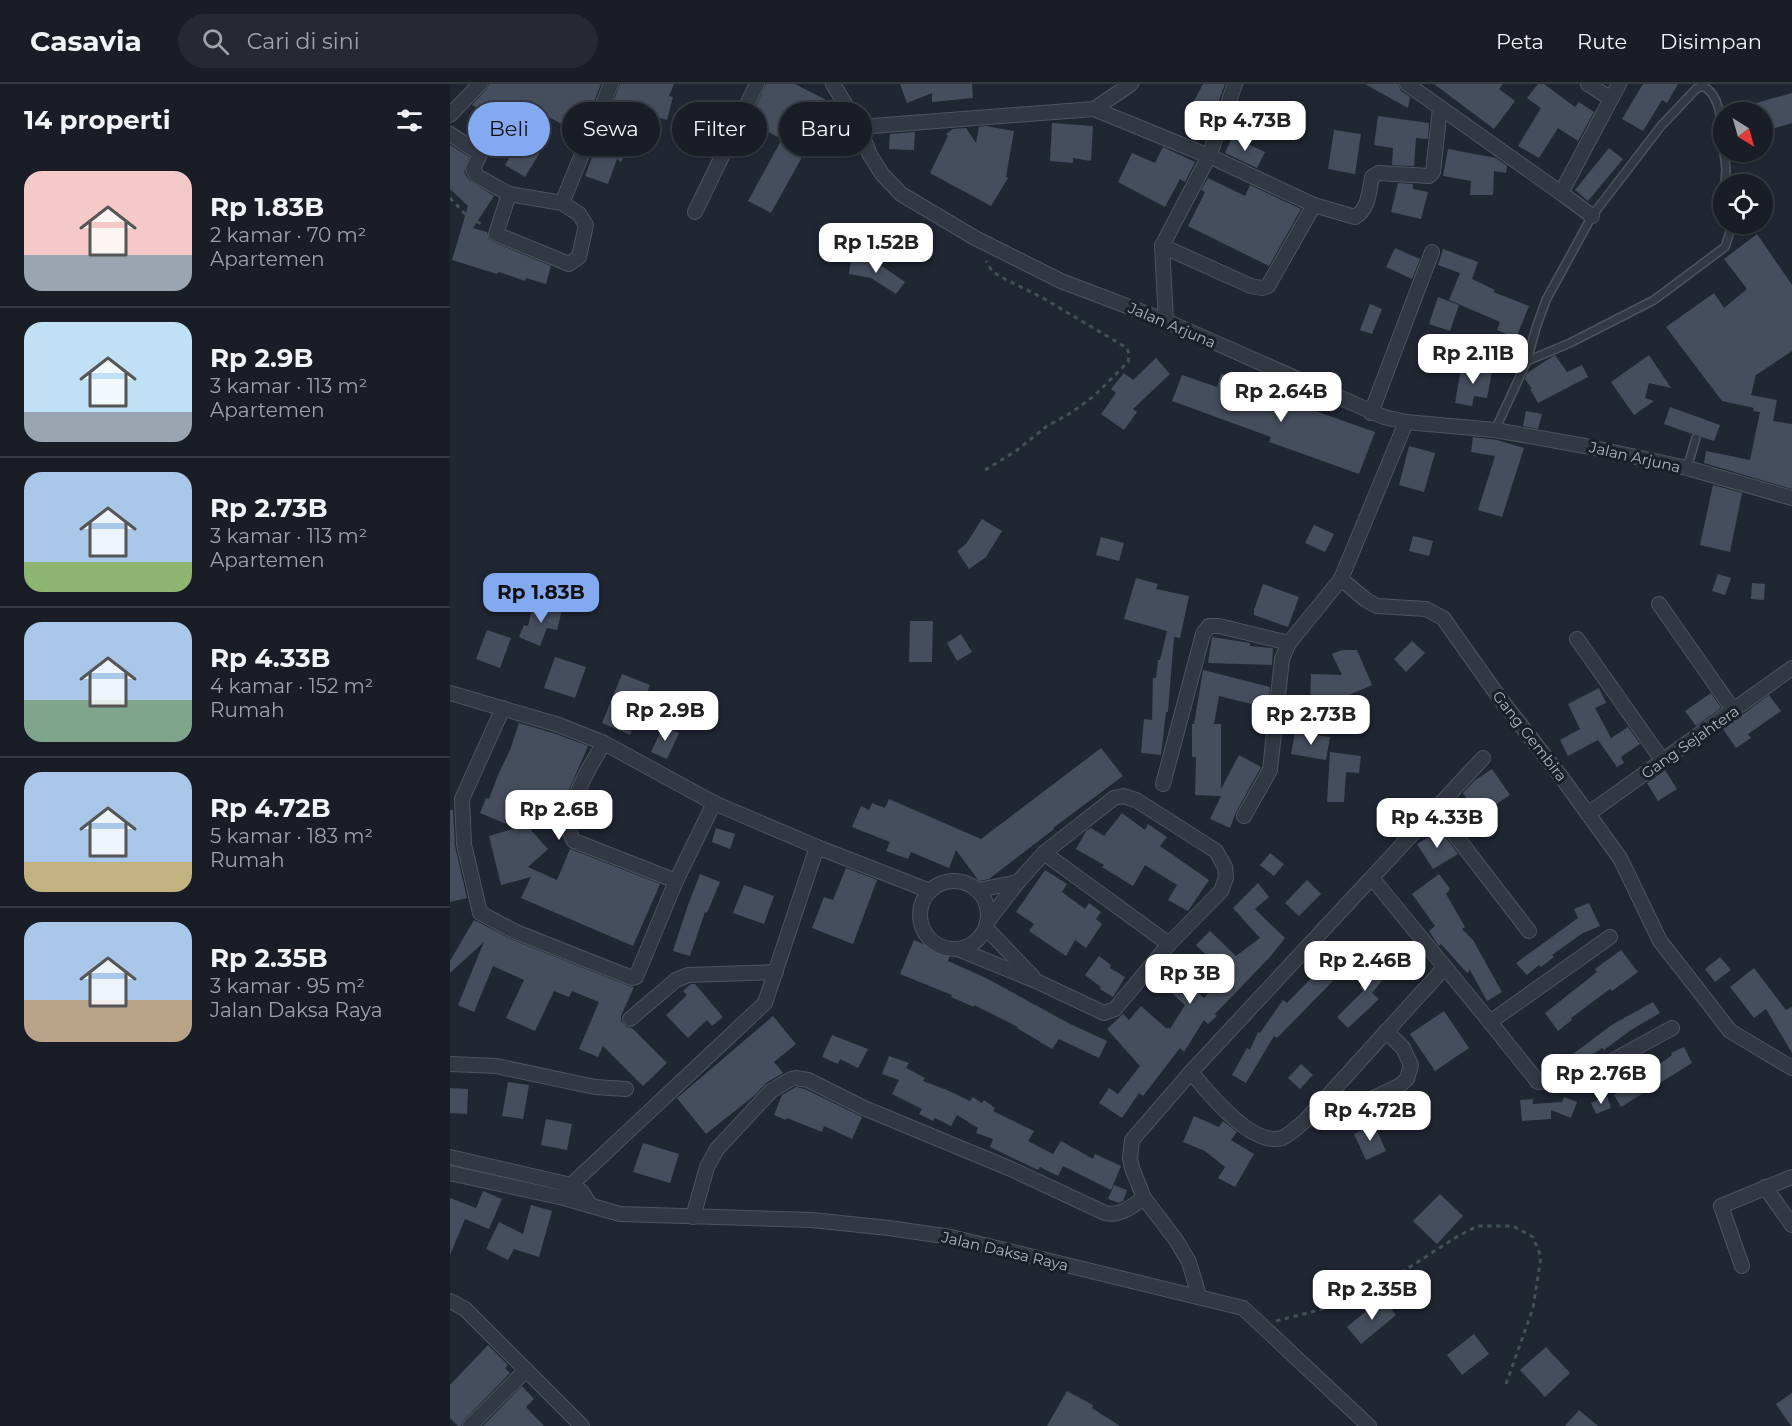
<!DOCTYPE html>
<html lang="id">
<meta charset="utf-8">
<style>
:root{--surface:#181d26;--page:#252a32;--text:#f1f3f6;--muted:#9fa2a7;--line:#363b43;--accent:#83a9f0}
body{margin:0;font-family:Montserrat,sans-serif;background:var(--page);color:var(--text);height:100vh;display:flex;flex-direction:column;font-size:22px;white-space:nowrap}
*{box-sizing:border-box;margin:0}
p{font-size:20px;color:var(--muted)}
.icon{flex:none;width:33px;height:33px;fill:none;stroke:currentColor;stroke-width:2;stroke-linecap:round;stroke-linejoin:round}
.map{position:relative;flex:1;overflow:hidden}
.side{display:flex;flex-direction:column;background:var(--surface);width:450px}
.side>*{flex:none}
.hud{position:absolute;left:18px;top:18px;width:570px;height:54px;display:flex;gap:12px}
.needle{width:39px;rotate:143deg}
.tools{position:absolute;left:1263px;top:18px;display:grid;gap:12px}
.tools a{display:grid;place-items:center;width:60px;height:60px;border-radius:50%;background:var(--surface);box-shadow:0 2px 4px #0004,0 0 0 2px var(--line);font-size:30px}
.price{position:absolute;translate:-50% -51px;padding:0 14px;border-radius:12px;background:#fff;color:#222;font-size:20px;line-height:39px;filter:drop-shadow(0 2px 3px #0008)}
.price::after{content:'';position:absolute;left:50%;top:36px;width:18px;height:14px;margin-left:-9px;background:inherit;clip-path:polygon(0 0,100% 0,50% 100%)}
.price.selected{background:var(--accent);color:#111}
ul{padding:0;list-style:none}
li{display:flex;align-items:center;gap:18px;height:150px;padding:0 24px}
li+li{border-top:2px solid var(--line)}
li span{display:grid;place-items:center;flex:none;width:168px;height:120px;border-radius:18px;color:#555}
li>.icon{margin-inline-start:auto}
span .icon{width:72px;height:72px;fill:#fffc;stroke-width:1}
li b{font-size:26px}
h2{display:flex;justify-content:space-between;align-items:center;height:72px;padding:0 24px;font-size:26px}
.chip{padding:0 21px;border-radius:27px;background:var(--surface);box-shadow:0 2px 4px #0004,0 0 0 2px var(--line);font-size:21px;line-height:54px}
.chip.selected{background:var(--accent);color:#111}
header{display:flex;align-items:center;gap:36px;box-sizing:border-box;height:84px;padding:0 30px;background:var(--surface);border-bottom:2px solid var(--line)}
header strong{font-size:28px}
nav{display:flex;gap:33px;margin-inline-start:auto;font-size:21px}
.search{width:420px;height:54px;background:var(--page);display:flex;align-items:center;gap:15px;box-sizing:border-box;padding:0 21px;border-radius:33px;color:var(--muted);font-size:22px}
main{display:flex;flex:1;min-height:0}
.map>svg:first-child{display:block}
</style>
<header>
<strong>Casavia</strong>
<div class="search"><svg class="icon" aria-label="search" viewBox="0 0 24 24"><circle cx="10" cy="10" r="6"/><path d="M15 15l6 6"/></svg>Cari di sini</div>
<nav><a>Peta</a><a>Rute</a><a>Disimpan</a></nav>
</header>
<main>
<section class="side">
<h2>14 properti<svg class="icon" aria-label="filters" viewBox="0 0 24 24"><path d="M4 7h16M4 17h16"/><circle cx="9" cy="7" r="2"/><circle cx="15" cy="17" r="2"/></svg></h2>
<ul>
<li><span style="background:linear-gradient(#f6c9c9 70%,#9aa5b1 0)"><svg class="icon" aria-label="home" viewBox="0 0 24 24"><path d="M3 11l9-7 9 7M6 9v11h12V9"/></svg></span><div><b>Rp 1.83B</b><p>2 kamar · 70 m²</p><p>Apartemen</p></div></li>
<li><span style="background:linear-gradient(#bfe0f5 75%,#9aa5b1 0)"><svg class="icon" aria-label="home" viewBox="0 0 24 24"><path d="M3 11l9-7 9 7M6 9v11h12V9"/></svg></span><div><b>Rp 2.9B</b><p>3 kamar · 113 m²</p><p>Apartemen</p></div></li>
<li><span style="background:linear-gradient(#a9c7e8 75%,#8fb573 0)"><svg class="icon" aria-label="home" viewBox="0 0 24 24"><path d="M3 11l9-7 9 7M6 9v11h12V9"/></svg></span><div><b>Rp 2.73B</b><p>3 kamar · 113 m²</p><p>Apartemen</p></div></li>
<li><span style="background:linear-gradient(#a9c7e8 65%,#7fa58c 0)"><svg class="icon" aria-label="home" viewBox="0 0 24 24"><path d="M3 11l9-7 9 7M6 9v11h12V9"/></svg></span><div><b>Rp 4.33B</b><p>4 kamar · 152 m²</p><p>Rumah</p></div></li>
<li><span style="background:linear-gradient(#a9c7e8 75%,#c2b280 0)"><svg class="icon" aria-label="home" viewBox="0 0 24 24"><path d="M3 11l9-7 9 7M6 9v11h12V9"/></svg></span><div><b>Rp 4.72B</b><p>5 kamar · 183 m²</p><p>Rumah</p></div></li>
<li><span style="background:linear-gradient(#a9c7e8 65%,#b9a48a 0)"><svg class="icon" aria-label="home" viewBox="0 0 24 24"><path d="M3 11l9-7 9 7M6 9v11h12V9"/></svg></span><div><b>Rp 2.35B</b><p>3 kamar · 95 m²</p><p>Jalan Daksa Raya</p></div></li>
</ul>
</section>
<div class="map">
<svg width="1342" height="1342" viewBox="0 0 1342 1342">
<rect width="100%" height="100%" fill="#202733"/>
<g fill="#464e5d">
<path d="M39 0H151L131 50 89 28 74 53 92 65 75 93 55 81 72 52 22 21 36 6Z"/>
<path d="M170 0H224L219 12 223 13 217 36 192 29 176 56 182 59 171 78 167 75 158 100 135 92Z"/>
<path d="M316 0H345L382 19 321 129 298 117 332 55 299 38Z"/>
<path d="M450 0H522L523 14 482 18V9L457 19Z"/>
<path d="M753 0H775L757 50 743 43 752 24 743 19Z"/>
<path d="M915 0H948L951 7 960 13 958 24Z"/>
<path d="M984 0H1053L1049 5 1065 17 1044 45Z"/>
<path d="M1088 0H1094L1125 23 1129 18 1144 28 1128 57 1108 44 1089 74 1068 62 1091 24 1077 14Z"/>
<path d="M1193 0H1228L1217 19 1212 16 1193 47 1172 35Z"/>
<path d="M1342 9V39L1312 48V28H1286L1285 25Z"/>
<path d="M928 32 979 39 978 55 966 54 964 82 942 81 943 64 924 61Z"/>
<path d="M602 39 643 42 641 77 623 74V79L600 77Z"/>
<path d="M536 42 564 47 556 93 558 94 541 122 480 89 498 52 496 50 503 45 516 44 526 59 529 43Z"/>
<path d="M884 46 911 50 905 90 878 85Z"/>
<path d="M465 48 464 66 439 65 440 50Z"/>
<path d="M782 53 815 68 807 84 775 69Z"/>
<path d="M0 61 19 73 14 88 20 97 44 112 23 144 37 148 39 155 43 158 101 182 96 200 76 194 75 197 49 188 47 190 2 176 18 122 0 105Z"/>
<path d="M713 63 745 78 735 98 730 95 715 123 668 98 682 69 705 79Z"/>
<path d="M1159 64 1173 75 1138 117 1125 106Z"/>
<path d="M998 65 1046 74 1057 82 1056 89 1044 87 1043 111H1020L1021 97 993 92Z"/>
<path d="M758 94 795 112 800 101 851 125 819 182 738 142 755 108 751 106Z"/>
<path d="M948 99 963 100V105L978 108 971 135 941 128Z"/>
<path d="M1307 150 1342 201V267L1306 291 1301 311 1327 316 1323 337 1342 340V405L1254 379 1256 367 1300 376 1310 328 1303 327 1304 324 1272 317 1216 243 1264 209 1274 224 1297 205 1274 175Z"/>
<path d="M945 164 970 175 962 195 936 183Z"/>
<path d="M993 165 1028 178 1022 195 1045 206 1043 208 1079 222 1066 254 1047 246 1050 238 999 216 1010 189 988 181Z"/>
<path d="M401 175 426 178 455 198 446 210 421 194 399 190Z"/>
<path d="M988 213 1009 221 1000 247 979 240Z"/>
<path d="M920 220 932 225 922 250 910 246Z"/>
<path d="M1105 271 1117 288 1132 281 1138 293 1088 319 1080 305H1082L1075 295 1077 289Z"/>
<path d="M1199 271 1221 304 1199 299 1195 314 1204 317 1184 331 1161 298Z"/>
<path d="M706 274 720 290 683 325 687 328 674 346 651 330 666 309 661 305 674 289 683 296Z"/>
<path d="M1012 280 1042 288 1037 314 1024 312 1022 322 1005 319Z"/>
<path d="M771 290 786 295 782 309 830 327 834 316 925 348 909 390 819 358 821 353 722 317 732 291 767 303Z"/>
<path d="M1220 323 1270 341 1264 357 1251 353 1248 349 1242 350 1214 340Z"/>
<path d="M1076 327 1092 330 1088 345 1073 342Z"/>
<path d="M1023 353 1047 356 1074 364 1052 433 1028 426 1045 372 1021 368Z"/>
<path d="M959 362 985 369 974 408 949 401Z"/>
<path d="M1263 401 1292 409 1280 468 1250 461Z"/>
<path d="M532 435 552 447 536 473 519 485 507 467 516 460Z"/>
<path d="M864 441 884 450 875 468 855 459Z"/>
<path d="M963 452 983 457 979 472 959 467Z"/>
<path d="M651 453 674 459 669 477 646 471Z"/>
<path d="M1268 490 1281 494 1275 511 1262 507Z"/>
<path d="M686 494 708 500 706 505 739 512 730 554 724 553 718 628H716L711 671 691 669 694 635 702 636 703 594H706L708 576H710L717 547 674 535Z"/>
<path d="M1302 499 1315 500 1314 516 1301 515Z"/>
<path d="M813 500 849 513 838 543 804 531V526Z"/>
<path d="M83 520 112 526 107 546 97 544 90 562 69 553 74 541 78 542Z"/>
<path d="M460 537H483L482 578H459Z"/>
<path d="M37 546 61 554 50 584 26 575Z"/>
<path d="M511 550 522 568 507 577 497 559Z"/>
<path d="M762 553 800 559V562L823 564 822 581 758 579Z"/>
<path d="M962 557 975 569 956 588 944 575Z"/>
<path d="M892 566H907L922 601 890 615V619H860L861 590 892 591 882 570Z"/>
<path d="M105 573 136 583 125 614 94 604Z"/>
<path d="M753 586 820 603 818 624 769 612 764 640H771V705L789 671 811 683 786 728 780 744 760 735 771 712 745 711 746 673H742V640H744Z"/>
<path d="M172 590 200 601 180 651 152 639Z"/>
<path d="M1149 604 1156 619 1145 624 1161 654 1178 643 1190 660 1171 673 1174 679 1167 683 1148 656 1118 672 1110 656 1130 645 1118 620Z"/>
<path d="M1261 609 1271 624 1246 642 1235 627Z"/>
<path d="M1319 611 1331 627 1298 650 1301 654 1286 664 1273 645Z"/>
<path d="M69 639 106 650 138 662 115 715 111 713 101 738 58 721 98 765 78 783 107 796 120 765 210 800 183 862 71 814 81 793 51 801 39 752 66 744 30 729 36 714 39 715 48 691 60 666Z"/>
<path d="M213 642 229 649 217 675 201 668Z"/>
<path d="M845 648 880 653 876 676 841 670Z"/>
<path d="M651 664 673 692 603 744 604 745 539 795 529 797 506 766 499 784 461 768 458 775 436 767 440 758 402 743 411 722 419 726 422 719 435 724 439 715 531 755Z"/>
<path d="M880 668 911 672 909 689 896 688 894 718H877Z"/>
<path d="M1042 685 1060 711 1029 732 1013 709 1024 697Z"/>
<path d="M1215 686 1227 705 1208 717 1197 699Z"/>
<path d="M0 726H3L5 762 17 814 0 818Z"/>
<path d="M672 729 695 746 698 740 717 753 710 762 759 796 738 827 718 816 727 801 695 781 683 802 652 783 654 781 626 765 636 747 641 744 654 752Z"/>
<path d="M266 744 285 750 280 765 262 758Z"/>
<path d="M990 746 1008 770 983 785 967 760Z"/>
<path d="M820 769 834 780 824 792 810 781Z"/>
<path d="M396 784 427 796 403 860 362 844 374 813 383 816Z"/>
<path d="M595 786 617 800 612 808 635 825 639 819 651 828 646 835 652 840 636 864 625 856 616 872 579 847 584 840 566 828Z"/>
<path d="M250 790 270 798 257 829 255 828 240 872 223 867 238 821Z"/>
<path d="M989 790 1000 805 996 810 1015 843 1012 845 1023 856 1052 908 1037 917 1020 886 1017 889 991 860 989 862 979 847 985 842 962 810Z"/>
<path d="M857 796 871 810 849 832 835 819Z"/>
<path d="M808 799 819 813 805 825 835 854 820 873 765 930 767 932 758 940 754 936 734 968 730 964 693 1012 689 1009 672 1034 649 1019 659 1004 668 1010 690 982 657 945 673 930 679 936 691 922 717 945 718 943 720 945 735 921 716 904 728 891 754 914 776 890 746 861 760 847 786 872 810 854 783 824Z"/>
<path d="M294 801 324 812 314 840 283 829Z"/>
<path d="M1139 819 1150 842 1133 849 1102 871 1104 873 1091 883 1089 881 1077 891 1066 879 1128 834 1124 825Z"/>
<path d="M24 836 63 856 179 902 184 903 171 932V937L176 943 182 944 217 979 193 1002 153 962 148 973 129 965 149 918 122 907 119 913 104 907 85 947 56 934 74 896 43 882 24 928 8 921 34 858 0 889V877Z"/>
<path d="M464 856 500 872 498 877 536 894 618 939 657 957 649 974 609 955 602 965 567 944 568 943 524 921V923L501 913 502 911 450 890Z"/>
<path d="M1171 866 1188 888 1162 907 1160 905 1121 934 1122 936 1108 947 1095 929 1147 888 1145 885Z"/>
<path d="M649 872 661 881 660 884 675 893 663 913 650 905 651 903 635 891Z"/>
<path d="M922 872 940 887 922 909 929 915 898 944 887 933 913 907 910 903 915 897 908 889Z"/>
<path d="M1270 873 1281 886 1265 898 1255 885Z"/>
<path d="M1304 884 1336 926 1342 923V969L1316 925 1304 934 1280 903Z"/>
<path d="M870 885 883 897 827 954 824 952 796 999 782 991 797 964 800 966 808 948 810 949 833 916 837 919Z"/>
<path d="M241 900H245L273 933 262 942 257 936 238 954 216 931 237 911 233 907Z"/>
<path d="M1203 918 1210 929 1181 946 1154 966 1152 964 1122 985 1115 976 1163 940Z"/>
<path d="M994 927 1019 964 985 987 960 950Z"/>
<path d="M323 932 346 960 324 978 333 989 316 999 305 1011 256 1050 227 1014Z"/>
<path d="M382 951 418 965 408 984 390 975 388 980 372 973Z"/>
<path d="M1234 963 1242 979 1171 1023 1164 1011 1182 1001 1179 996 1197 985 1199 988 1222 971 1221 969Z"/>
<path d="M439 972 459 979 456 984 475 994 473 997 497 1006 520 1017 523 1013 532 1019 534 1016 545 1024 543 1027 584 1047 578 1057 603 1070 611 1057 643 1075 645 1070 671 1082 661 1106 613 1082 608 1092 590 1083 588 1086 540 1063 543 1055 526 1049 528 1044 507 1031 501 1042 485 1034 483 1037 469 1030 472 1025 442 1010 449 996 432 990Z"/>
<path d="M851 980 863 991 850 1005 838 994Z"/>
<path d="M58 998 79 1001 73 1035 52 1032Z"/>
<path d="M346 1003 355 1005 412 1033 402 1055 374 1042 372 1048 337 1034 336 1036 324 1031 332 1011Z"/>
<path d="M0 1004 18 1005 17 1030 0 1029Z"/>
<path d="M1157 1012 1161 1024 1146 1030 1141 1019Z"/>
<path d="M1114 1013 1127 1018 1121 1034 1101 1026V1035L1072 1037 1070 1016 1083 1015V1020L1112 1018Z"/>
<path d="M744 1032 769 1043 773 1037 787 1048 781 1056 804 1070 785 1103 768 1094 775 1083 755 1067 733 1058Z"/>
<path d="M96 1035 122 1040 117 1066 91 1061Z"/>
<path d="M924 1040 936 1067 916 1076 904 1050Z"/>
<path d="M193 1059 229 1070 220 1099 183 1088Z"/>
<path d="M664 1101 677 1106 673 1117 669 1119 658 1115Z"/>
<path d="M33 1107 52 1115 39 1145 15 1135 0 1171V1114L26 1124Z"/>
<path d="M990 1110 1013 1132 987 1160 963 1137Z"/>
<path d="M81 1121 102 1127 89 1173 64 1165 58 1176 36 1165 49 1138 73 1150Z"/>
<path d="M932 1214 946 1231 911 1260 897 1243Z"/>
<path d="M1024 1250 1039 1270 1012 1291 997 1271Z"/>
<path d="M38 1261 58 1281 55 1284 60 1289 14 1336 11 1342H8L0 1334V1301Z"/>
<path d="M1096 1263 1120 1289 1095 1313 1070 1286Z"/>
<path d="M72 1302 84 1315 76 1323 94 1342H33Z"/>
<path d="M617 1307 643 1321 642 1324 670 1342H597Z"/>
<path d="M1342 1309V1342H1341L1326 1320Z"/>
<path d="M1129 1326 1148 1342H1115Z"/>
</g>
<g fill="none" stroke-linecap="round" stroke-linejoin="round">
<defs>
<g id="lane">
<path d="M1274 68 1276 85 1275 100"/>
<path d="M1274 107 1271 113 1274 119"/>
<path d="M1077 277 1120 259 1204 216 1275 163 1280 148 1279 140"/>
<path d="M1045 346 1077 277 1086 244 1096 216 1142 132 1211 42 1246 5 1252 2C1273 10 1271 46 1274 64"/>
<path d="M1237 384 1246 354"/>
</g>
<g id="street">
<path d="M383 0 409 43 420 71 432 90 451 110 525 154 611 197 716 237 934 333 956 338 1045 346 1135 362 1237 384 1342 414"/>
<path d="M957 0 1111 109 1169 0"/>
<path d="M1138 0 1161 15"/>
<path d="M644 25 759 72 864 121 905 133C919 125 919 107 922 93L929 89 979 92 983 88 990 24"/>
<path d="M0 31 30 0"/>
<path d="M409 43 644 25 681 0"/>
<path d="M0 50 30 70 23 85 27 92 59 110"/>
<path d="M1111 109 1142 132"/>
<path d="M112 119 59 110 46 150 119 180 129 173 136 141 129 130 112 119 161 0"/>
<path d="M245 128 307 0"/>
<path d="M712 162 801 202 812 204 818 202 864 121"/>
<path d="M716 237 712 162 759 72 785 0"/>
<path d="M921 329 982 168"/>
<path d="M956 338 891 495 916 516 927 522 976 525 993 534 1049 613 1112 694 1170 774 1210 857 1246 903 1280 947 1342 984"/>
<path d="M1209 520 1284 627"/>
<path d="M1127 555 1213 677"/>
<path d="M0 609 109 641 154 659 264 719 367 763 315 919 121 1101 114 1114"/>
<path d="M53 624 12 715 14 760 30 829 66 848 182 894 186 893 226 797 264 719"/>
<path d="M154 659C141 680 107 734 124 757L226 797"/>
<path d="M713 700 753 550 759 542H769L839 559"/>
<path d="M985 725 1079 847"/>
<path d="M1138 730 1342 584"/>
<path d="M794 732 820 686 832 575 839 559 891 495"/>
<path d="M367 763 480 807"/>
<path d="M594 769 719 860"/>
<path d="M922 794 1040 938 1160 853"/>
<circle cx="504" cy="831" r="34"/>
<path d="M528 806 568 798"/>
<path d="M536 844 583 893"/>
<path d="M508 865 586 897 654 929 665 925 719 860 771 807 776 794 775 783 766 767 686 716 673 712 664 714 594 769 568 798 537 838"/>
<path d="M180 935 226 896 238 891 326 888"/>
<path d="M1040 938 1088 998 1131 994 1222 944"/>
<path d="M0 980 46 982 145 1003 176 1005"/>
<path d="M741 988C758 1009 802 1063 832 1054 840 1051 848 1042 855 1037L995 883"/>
<path d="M871 1019 885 1021 917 1017 949 1002 957 995 961 981 953 964 936 947"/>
<path d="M0 1073 121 1101 131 1107 141 1122"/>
<path d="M0 1089 114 1114 170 1130 362 1136 439 1144 501 1153 793 1224 919 1342"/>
<path d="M1315 1103 1342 1141"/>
<path d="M243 1133 257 1083 267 1065 321 1007 341 995 346 994 358 996 414 1024 561 1085 655 1129C670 1133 682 1122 694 1114"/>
<path d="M1292 1182 1271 1122 1342 1093"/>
<path d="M749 1212 739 1178 726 1156 694 1114 682 1084 680 1074 682 1056 741 988 1033 674"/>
<path d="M0 1217 15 1225 132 1342"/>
<path d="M20 1342 76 1286"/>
</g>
</defs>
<use href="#lane" stroke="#4d545f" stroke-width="10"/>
<use href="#street" stroke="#4d545f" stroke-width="16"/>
<g stroke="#415154" stroke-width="3" stroke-dasharray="4.5 4.5" stroke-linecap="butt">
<path d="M0 114 17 132 33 141"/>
<path d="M535 386 566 367 597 342 619 330 644 312 678 278 679 271 677 264 593 214 551 193 542 187 536 177"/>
<path d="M826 1237 873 1225 938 1197 1008 1152 1028 1142H1063L1083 1153 1091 1173 1083 1224 1055 1303"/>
</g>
<use href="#lane" stroke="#333944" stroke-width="7"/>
<use href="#street" stroke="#333944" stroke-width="14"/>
</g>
<g text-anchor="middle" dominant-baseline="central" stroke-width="6" stroke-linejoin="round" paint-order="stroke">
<g font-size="15" fill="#adb4c1" stroke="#191f28">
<text transform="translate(722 241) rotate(23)">Jalan Arjuna</text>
<text transform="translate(1185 373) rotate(13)">Jalan Arjuna</text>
<text transform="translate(1080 652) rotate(52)">Gang Gembira</text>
<text transform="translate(1240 658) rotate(-35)">Gang Sejahtera</text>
<text transform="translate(555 1167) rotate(13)">Jalan Daksa Raya</text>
</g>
</g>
</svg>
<div class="tools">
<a><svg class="needle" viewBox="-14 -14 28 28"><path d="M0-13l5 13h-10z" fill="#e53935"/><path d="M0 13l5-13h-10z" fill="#9fa2a7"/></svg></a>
<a><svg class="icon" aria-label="locate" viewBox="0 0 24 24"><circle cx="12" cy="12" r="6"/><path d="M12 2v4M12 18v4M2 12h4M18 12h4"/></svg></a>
</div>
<b class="price" style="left:795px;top:68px">Rp 4.73B</b>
<b class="price" style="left:426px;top:190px">Rp 1.52B</b>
<b class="price" style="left:1023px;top:301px">Rp 2.11B</b>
<b class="price" style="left:831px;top:339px">Rp 2.64B</b>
<b class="price selected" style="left:91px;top:540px">Rp 1.83B</b>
<b class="price" style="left:215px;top:658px">Rp 2.9B</b>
<b class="price" style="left:861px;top:662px">Rp 2.73B</b>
<b class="price" style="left:109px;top:757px">Rp 2.6B</b>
<b class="price" style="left:987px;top:765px">Rp 4.33B</b>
<b class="price" style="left:915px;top:908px">Rp 2.46B</b>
<b class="price" style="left:740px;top:921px">Rp 3B</b>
<b class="price" style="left:1151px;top:1021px">Rp 2.76B</b>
<b class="price" style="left:920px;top:1058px">Rp 4.72B</b>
<b class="price" style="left:922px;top:1237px">Rp 2.35B</b>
<div class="hud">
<a class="chip selected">Beli</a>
<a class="chip">Sewa</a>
<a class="chip">Filter</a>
<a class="chip">Baru</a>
</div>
</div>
</main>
